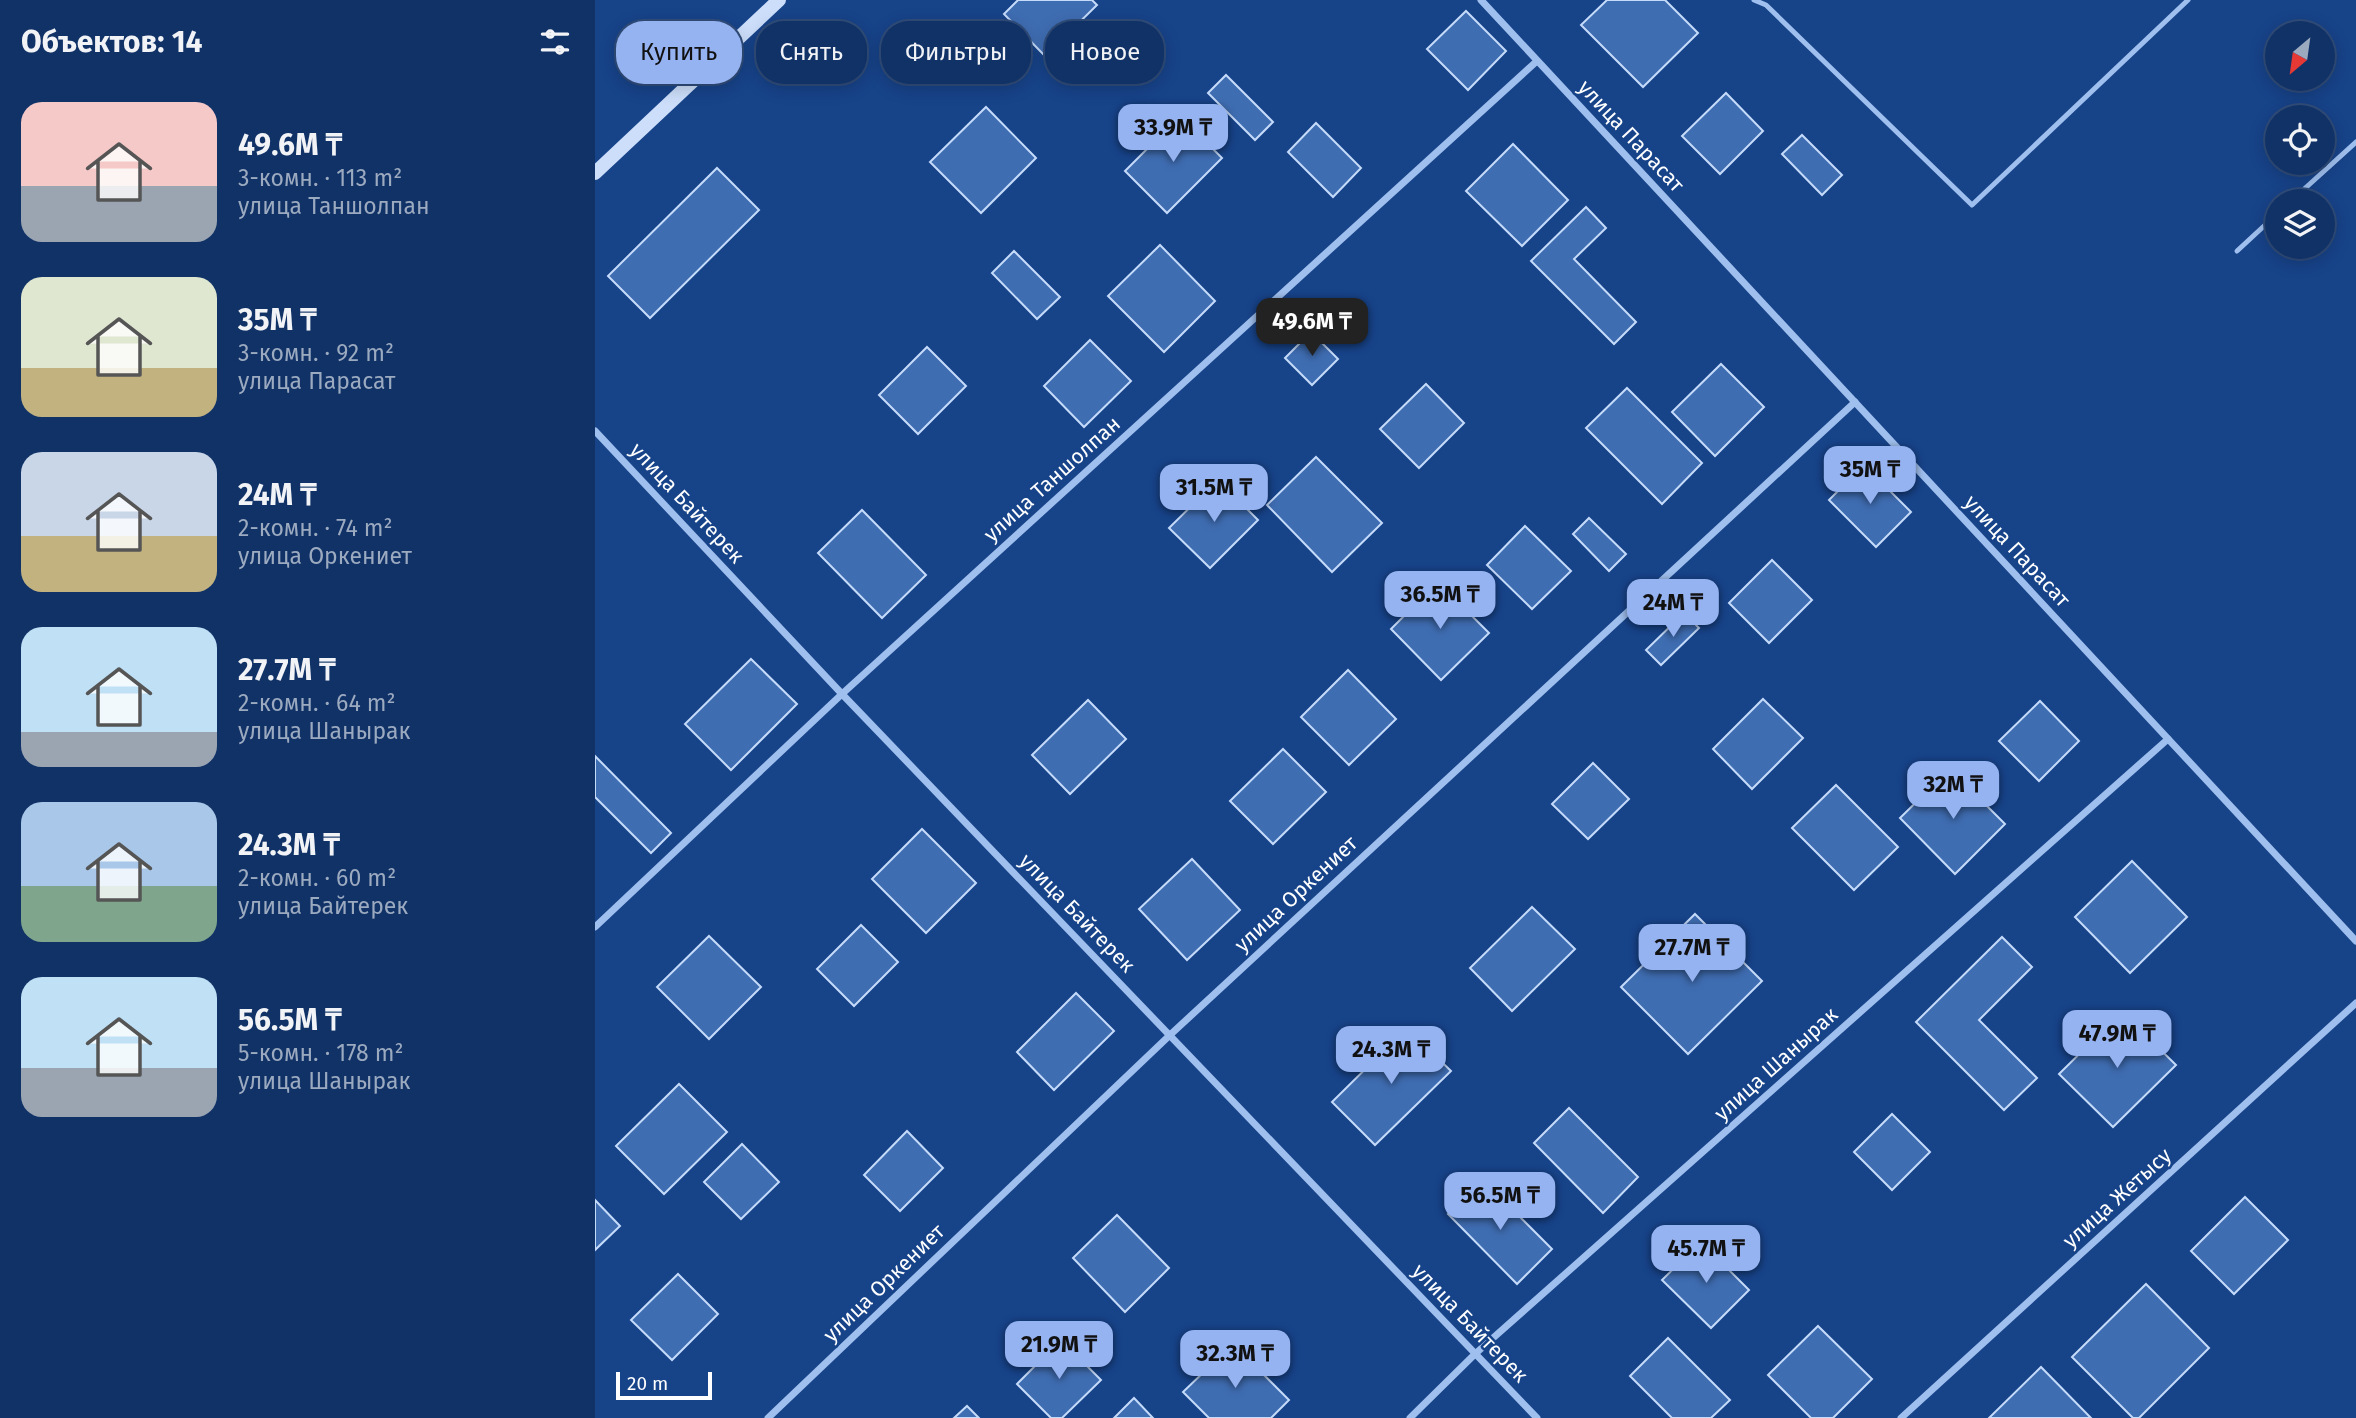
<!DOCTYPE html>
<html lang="ru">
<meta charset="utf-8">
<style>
:root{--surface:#113267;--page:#1e3e70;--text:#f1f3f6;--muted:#9caac0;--line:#304d7b;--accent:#95b2f1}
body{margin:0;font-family:"Fira Sans",sans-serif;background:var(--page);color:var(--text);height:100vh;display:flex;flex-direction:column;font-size:26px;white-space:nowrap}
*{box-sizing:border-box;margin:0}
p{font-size:23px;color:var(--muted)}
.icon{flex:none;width:38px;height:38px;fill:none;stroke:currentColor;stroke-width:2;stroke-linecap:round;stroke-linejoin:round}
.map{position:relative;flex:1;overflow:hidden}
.panel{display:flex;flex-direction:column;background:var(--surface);width:595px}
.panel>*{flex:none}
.top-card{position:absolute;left:21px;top:21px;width:665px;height:63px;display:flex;gap:14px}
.needle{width:46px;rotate:209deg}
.controls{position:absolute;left:1670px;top:21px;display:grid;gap:14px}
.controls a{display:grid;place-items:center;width:70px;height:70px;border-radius:50%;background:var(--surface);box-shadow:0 4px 18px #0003,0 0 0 2px var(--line);font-size:35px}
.scale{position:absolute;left:21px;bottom:18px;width:96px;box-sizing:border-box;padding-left:7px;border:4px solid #fff;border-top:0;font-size:19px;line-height:24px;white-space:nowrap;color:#fff;-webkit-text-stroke:5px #174389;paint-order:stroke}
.price{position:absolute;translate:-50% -60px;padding:0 16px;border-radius:14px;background:var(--accent);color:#111;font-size:23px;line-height:46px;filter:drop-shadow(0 2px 4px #0008)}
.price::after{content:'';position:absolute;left:50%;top:42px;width:21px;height:16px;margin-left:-10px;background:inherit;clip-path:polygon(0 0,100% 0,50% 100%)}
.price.on{background:#222;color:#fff}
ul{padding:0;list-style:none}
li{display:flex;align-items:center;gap:21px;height:175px;padding:0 21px}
li span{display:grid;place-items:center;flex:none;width:196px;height:140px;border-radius:21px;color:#555}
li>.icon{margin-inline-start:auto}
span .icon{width:84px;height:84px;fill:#fffc;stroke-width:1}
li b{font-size:30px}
h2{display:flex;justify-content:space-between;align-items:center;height:84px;padding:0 21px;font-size:30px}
.chip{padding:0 24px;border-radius:28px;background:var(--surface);box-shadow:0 4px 18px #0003,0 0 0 2px var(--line);font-size:24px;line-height:63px}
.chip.on{background:var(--accent);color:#111}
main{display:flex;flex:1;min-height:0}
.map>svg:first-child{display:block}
</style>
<main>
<section class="panel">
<h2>Объектов: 14<svg class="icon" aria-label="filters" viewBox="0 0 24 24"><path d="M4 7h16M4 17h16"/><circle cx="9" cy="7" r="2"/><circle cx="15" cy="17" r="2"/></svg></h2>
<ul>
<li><span style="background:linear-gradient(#f6c9c9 60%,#9aa5b1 0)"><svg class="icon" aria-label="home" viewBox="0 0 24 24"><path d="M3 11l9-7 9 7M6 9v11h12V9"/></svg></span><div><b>49.6M ₸</b><p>3-комн. · 113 m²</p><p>улица Таншолпан</p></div></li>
<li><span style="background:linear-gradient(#dfe7d0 65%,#c2b280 0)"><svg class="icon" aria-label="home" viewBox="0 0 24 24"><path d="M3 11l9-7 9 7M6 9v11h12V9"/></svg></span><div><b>35M ₸</b><p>3-комн. · 92 m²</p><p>улица Парасат</p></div></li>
<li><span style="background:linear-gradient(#c9d6e8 60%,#c2b280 0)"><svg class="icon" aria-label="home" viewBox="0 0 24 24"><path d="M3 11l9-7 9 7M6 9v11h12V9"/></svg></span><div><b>24M ₸</b><p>2-комн. · 74 m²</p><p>улица Оркениет</p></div></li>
<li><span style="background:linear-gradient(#bfe0f5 75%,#9aa5b1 0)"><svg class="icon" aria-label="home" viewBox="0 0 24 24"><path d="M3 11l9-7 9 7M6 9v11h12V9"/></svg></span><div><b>27.7M ₸</b><p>2-комн. · 64 m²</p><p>улица Шанырак</p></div></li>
<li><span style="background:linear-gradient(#a9c7e8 60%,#7fa58c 0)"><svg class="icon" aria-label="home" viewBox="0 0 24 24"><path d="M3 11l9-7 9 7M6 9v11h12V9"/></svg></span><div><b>24.3M ₸</b><p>2-комн. · 60 m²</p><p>улица Байтерек</p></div></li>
<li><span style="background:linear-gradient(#bfe0f5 65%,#9aa5b1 0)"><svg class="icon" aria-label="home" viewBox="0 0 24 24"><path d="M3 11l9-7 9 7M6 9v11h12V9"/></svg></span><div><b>56.5M ₸</b><p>5-комн. · 178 m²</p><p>улица Шанырак</p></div></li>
</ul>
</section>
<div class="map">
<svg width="1761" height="1418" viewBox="0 0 1761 1418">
<rect width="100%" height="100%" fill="#174389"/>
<g fill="#3f6db2" stroke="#c5dbfa" stroke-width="2">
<path d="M423 0H497L502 5 450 56 409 14Z"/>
<path d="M1012 0H1070L1103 33 1048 87 986 25Z"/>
<path d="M871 11 911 51 873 90 832 49Z"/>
<path d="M631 75 678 122 660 140 613 93Z"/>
<path d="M1131 93 1168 131 1125 174 1087 136Z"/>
<path d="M391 107 441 158 386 213 335 162Z"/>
<path d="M585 116 627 158 572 213 530 171Z"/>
<path d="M721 123 766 168 738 197 693 152Z"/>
<path d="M1207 135 1247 175 1227 195 1187 154Z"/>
<path d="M918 144 973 200 927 246 871 191Z"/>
<path d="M122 168 164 210 55 318 13 276Z"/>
<path d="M991 207 1011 228 979 259 1041 322 1019 344 936 261Z"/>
<path d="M565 245 620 301 569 352 513 296Z"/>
<path d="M419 251 465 297 442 319 397 273Z"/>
<path d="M716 332 743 359 717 385 690 358Z"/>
<path d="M495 340 536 381 489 427 449 386Z"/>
<path d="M332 347 371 386 323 434 284 395Z"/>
<path d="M1126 364 1169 407 1120 456 1077 412Z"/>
<path d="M831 384 869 423 824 468 785 429Z"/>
<path d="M1032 388 1107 463 1067 504 991 428Z"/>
<path d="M721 457 787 523 737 572 672 505Z"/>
<path d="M1269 465 1316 512 1281 547 1234 500Z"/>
<path d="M623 480 663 520 615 568 574 528Z"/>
<path d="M267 510 331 575 287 618 223 553Z"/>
<path d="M994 518 1031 554 1014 571 978 534Z"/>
<path d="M930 526 976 571 937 609 892 565Z"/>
<path d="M1177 560 1217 600 1174 643 1134 603Z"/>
<path d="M843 582 894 633 846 680 796 629Z"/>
<path d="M1089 613 1104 628 1066 665 1051 650Z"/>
<path d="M156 659 202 704 136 770 90 724Z"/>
<path d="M753 670 801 719 754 765 706 717Z"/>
<path d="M1168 699 1208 738 1157 789 1118 749Z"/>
<path d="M493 700 531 739 475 794 437 755Z"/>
<path d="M1445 701 1484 741 1444 781 1404 741Z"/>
<path d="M688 749 731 792 678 844 635 801Z"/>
<path d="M0 756 76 833 56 853 0 797Z"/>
<path d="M998 763 1034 799 993 839 957 804Z"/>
<path d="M1355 769 1410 824 1360 874 1305 818Z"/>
<path d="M1241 785 1303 847 1259 890 1197 828Z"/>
<path d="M327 829 381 883 331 933 277 879Z"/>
<path d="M597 859 645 910 592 960 544 909Z"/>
<path d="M1537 861 1592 917 1535 973 1480 917Z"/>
<path d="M937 907 980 949 917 1011 875 968Z"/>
<path d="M1100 914 1167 981 1093 1054 1026 987Z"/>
<path d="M266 925 303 962 259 1006 222 969Z"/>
<path d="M114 936 166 987 114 1039 62 987Z"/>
<path d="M1407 937 1437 967 1384 1020 1442 1078 1409 1110 1321 1022Z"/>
<path d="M481 993 519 1031 459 1090 422 1052Z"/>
<path d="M1527 1012 1581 1065 1518 1127 1464 1074Z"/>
<path d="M812 1028 856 1071 780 1145 737 1102Z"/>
<path d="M84 1084 132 1132 69 1194 21 1146Z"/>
<path d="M974 1108 1043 1177 1008 1213 939 1143Z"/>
<path d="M1297 1114 1335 1152 1297 1190 1259 1152Z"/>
<path d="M312 1131 348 1168 305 1211 269 1175Z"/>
<path d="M147 1144 184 1182 146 1219 109 1182Z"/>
<path d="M888 1180 957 1249 922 1284 853 1214Z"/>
<path d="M1650 1197 1693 1240 1639 1294 1596 1251Z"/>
<path d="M0 1200 25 1226 0 1250Z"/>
<path d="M522 1215 574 1268 530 1312 478 1258Z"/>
<path d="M1106 1242 1154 1290 1116 1328 1067 1280Z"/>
<path d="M83 1274 123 1314 77 1360 36 1320Z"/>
<path d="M1551 1284 1614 1348 1544 1418H1538L1477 1357Z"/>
<path d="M1223 1326 1277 1379 1238 1418H1216L1173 1375Z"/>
<path d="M1073 1338 1135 1400 1116 1418H1077L1035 1376Z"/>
<path d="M466 1340 506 1380 467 1418H456L422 1384Z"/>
<path d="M638 1344 694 1400 676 1418H614L588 1392Z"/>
<path d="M1446 1367 1496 1418H1394Z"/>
<path d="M539 1398 558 1418H519Z"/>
<path d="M372 1406 384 1418H359Z"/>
</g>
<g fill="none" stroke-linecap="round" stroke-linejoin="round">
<g stroke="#9fbfee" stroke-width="5">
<path d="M1159 0 1171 5 1377 205 1593 0"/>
<path d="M1696 201 1761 142"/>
<path d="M1642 251 1682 214"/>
</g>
<g stroke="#9fbfee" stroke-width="7">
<path d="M886 0 1761 941"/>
<path d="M0 431 247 694 942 1418"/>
<path d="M0 927 247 694 942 61"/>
<path d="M173 1418 575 1035 1260 402"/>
<path d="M815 1418 880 1354 1573 739"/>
<path d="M1306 1418 1761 1003"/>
</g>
<path stroke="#ccdefa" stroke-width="14" d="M0 173 184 0"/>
</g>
<g text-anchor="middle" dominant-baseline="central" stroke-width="5" stroke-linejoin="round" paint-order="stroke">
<g font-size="21" fill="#fff" stroke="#174389">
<text transform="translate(1036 136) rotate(47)">улица Парасат</text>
<text transform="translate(457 479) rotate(-42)">улица Таншолпан</text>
<text transform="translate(92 503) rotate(47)">улица Байтерек</text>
<text transform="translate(1422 551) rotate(47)">улица Парасат</text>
<text transform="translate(701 894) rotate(-43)">улица Оркениет</text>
<text transform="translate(482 913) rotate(46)">улица Байтерек</text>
<text transform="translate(1181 1064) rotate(-42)">улица Шанырак</text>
<text transform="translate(1522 1198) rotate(-42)">улица Жетысу</text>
<text transform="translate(289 1283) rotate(-44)">улица Оркениет</text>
<text transform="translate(875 1323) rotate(46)">улица Байтерек</text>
</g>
</g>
</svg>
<div class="controls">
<a><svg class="needle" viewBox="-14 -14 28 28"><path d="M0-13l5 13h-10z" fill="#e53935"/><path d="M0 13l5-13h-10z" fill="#9caac0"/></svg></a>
<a><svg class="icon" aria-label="locate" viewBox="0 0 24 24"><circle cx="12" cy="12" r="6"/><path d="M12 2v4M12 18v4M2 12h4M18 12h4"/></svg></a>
<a><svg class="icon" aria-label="layers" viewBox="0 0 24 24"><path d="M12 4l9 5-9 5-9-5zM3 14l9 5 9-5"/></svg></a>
</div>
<div class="scale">20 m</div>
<b class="price" style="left:578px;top:164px">33.9M ₸</b>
<b class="price on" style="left:717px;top:358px">49.6M ₸</b>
<b class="price" style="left:1275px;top:506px">35M ₸</b>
<b class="price" style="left:619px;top:524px">31.5M ₸</b>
<b class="price" style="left:845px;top:631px">36.5M ₸</b>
<b class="price" style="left:1078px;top:639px">24M ₸</b>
<b class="price" style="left:1358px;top:821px">32M ₸</b>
<b class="price" style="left:1097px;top:984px">27.7M ₸</b>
<b class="price" style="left:1522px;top:1070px">47.9M ₸</b>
<b class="price" style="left:796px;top:1086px">24.3M ₸</b>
<b class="price" style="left:905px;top:1232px">56.5M ₸</b>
<b class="price" style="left:1111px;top:1285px">45.7M ₸</b>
<b class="price" style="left:464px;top:1381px">21.9M ₸</b>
<b class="price" style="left:640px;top:1390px">32.3M ₸</b>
<div class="top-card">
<a class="chip on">Купить</a>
<a class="chip">Снять</a>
<a class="chip">Фильтры</a>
<a class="chip">Новое</a>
</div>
</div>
</main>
